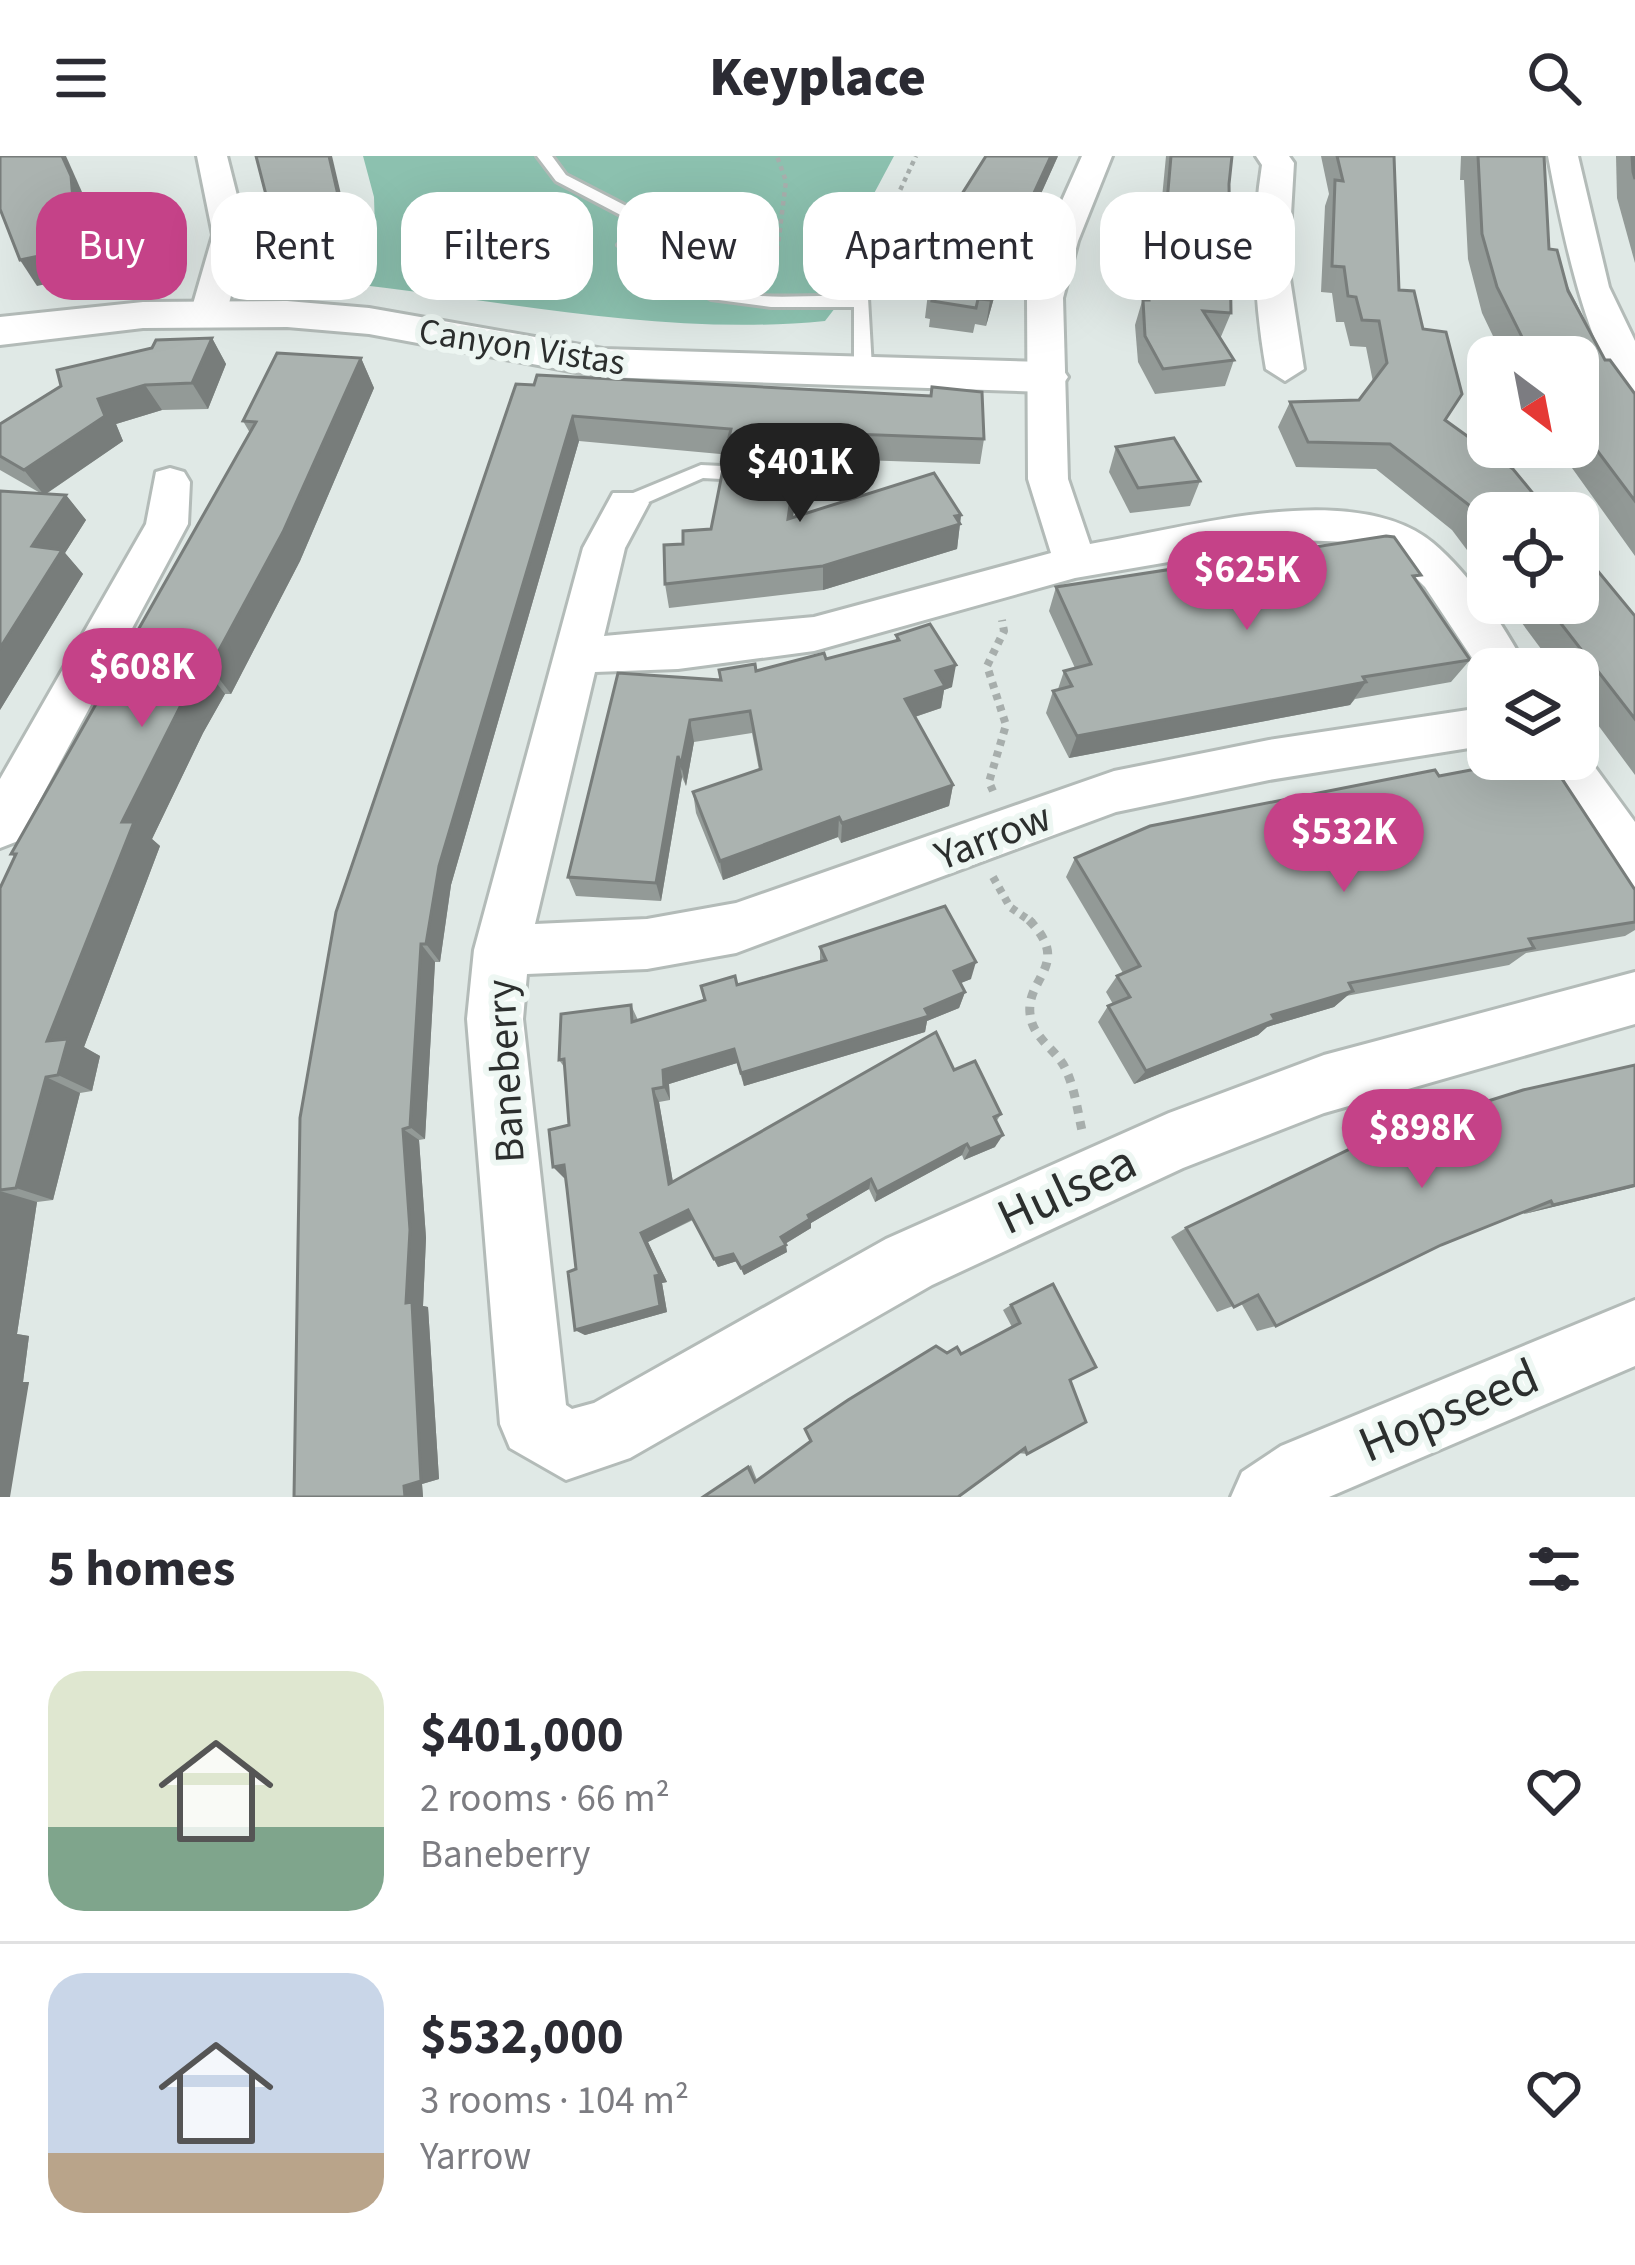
<!DOCTYPE html>
<meta charset="utf-8">
<style>
:root{--surface:#fff;--page:#f7f7f7;--text:#2b2b33;--muted:#7c7c81;--line:#e1e1e2;--accent:#c54288}
body{margin:0;font-family:"Source Sans 3",sans-serif;background:var(--page);color:var(--text);height:100vh;display:flex;flex-direction:column;font-size:45px;white-space:nowrap}
*{box-sizing:border-box;margin:0}
p{font-size:39px;color:var(--muted)}
.icon{flex:none;width:66px;height:66px;fill:none;stroke:currentColor;stroke-width:2;stroke-linecap:round;stroke-linejoin:round}
.map{position:relative;height:1341px;overflow:hidden}
.side{display:flex;flex-direction:column;background:var(--surface);flex:1}
.side>*{flex:none}
.banner{position:absolute;left:36px;top:36px;width:1563px;height:108px;display:flex;gap:24px}
.needle{width:78px;rotate:148deg}
.tools{position:absolute;left:1467px;top:180px;display:grid;gap:24px}
.tools a{display:grid;place-items:center;width:132px;height:132px;border-radius:24px;background:var(--surface);box-shadow:0 12px 48px #0002;font-size:60px}
.price{position:absolute;translate:-50% -102px;padding:0 27px;border-radius:42px;background:var(--accent);color:#fff;font-size:39px;line-height:78px;filter:drop-shadow(0 3px 6px #0008)}
.price::after{content:'';position:absolute;left:50%;top:72px;width:36px;height:27px;margin-left:-18px;background:inherit;clip-path:polygon(0 0,100% 0,50% 100%)}
.price.active{background:#222;color:#fff}
ul{padding:0;list-style:none}
li{display:flex;align-items:center;gap:36px;height:300px;padding:0 48px}
li+li{border-top:3px solid var(--line)}
li span{display:grid;place-items:center;flex:none;width:336px;height:240px;border-radius:36px;color:#555}
li>.icon{margin-inline-start:auto}
span .icon{width:144px;height:144px;fill:#fffc;stroke-width:1}
li b{font-size:51px}
h2{display:flex;justify-content:space-between;align-items:center;height:144px;padding:0 48px;font-size:51px}
.tag{padding:0 42px;border-radius:36px;background:var(--surface);box-shadow:0 12px 48px #0002;font-size:42px;line-height:108px}
.tag.active{background:var(--accent);color:#fff}
header{display:flex;justify-content:space-between;align-items:center;height:156px;padding:0 48px;background:var(--surface);font-size:54px;font-weight:800}
.map>svg:first-child{display:block}
</style>
<header><svg class="icon" aria-label="menu" viewBox="0 0 24 24"><path d="M4 6h16M4 12h16M4 18h16"/></svg>Keyplace<svg class="icon" aria-label="search" viewBox="0 0 24 24"><circle cx="10" cy="10" r="6"/><path d="M15 15l6 6"/></svg></header>
<div class="map">
<svg width="1635" height="1341" viewBox="0 0 1635 1341">
<rect width="100%" height="100%" fill="#e0e9e6"/>
<path fill="#8cc1af" d="M363 0H894L870 45 849 134 825 165C652 182 481 138 309 124L376 108 374 41Z"/>
<g fill="none" stroke-linecap="round" stroke-linejoin="round">
<defs>
<g id="service">
<path d="M537 0H552L566 19 702 89 710 110 703 125C754 152 814 134 868 142L872 212 863 217 854 212V151H771L711 143 618 89 632 86 690 118 694 110 689 95 556 25Z"/>
<path d="M701 309 849 316 859 323 849 330 703 322 635 352H621L618 347 621 342Z"/>
</g>
<g id="minor">
<path d="M197 0H227L247 79 227 155 209 166 191 155 213 79Z"/>
<path d="M1082 0H1112L1078 85 1063 142 1068 323 1090 388C1184 373 1353 321 1433 387 1470 418 1505 471 1527 513H1488V526L1425 431 1401 407 1352 386 1296 384 1075 422 814 495 678 513 595 516 535 768 647 763 736 747 1114 615 1269 584 1488 551V589L1269 624 1116 656 736 797 647 813 527 818 523 863 566 1249 572 1253 594 1247 886 1083 1169 957 1324 899 1635 816V868L1324 957 1183 1012 932 1129 630 1302 566 1324 510 1292 500 1268 467 863 474 794 583 392 613 337H643L649 347 625 392 604 480 814 461 1051 397 1028 323 1027 142 1044 85Z"/>
<path d="M1256 0H1289L1294 7 1288 110 1304 213 1285 225 1266 213C1254 144 1251 78 1262 9Z"/>
<path d="M1548 0H1578L1609 131 1635 185V237C1589 225 1557 46 1548 0Z"/>
<path d="M170 312 184 316 190 326 188 368 18 685 0 692V623L146 368 156 316Z"/>
<path d="M1578 588 1635 666V731L1617 724 1539 603H1578Z"/>
<path d="M1635 1144V1210L1329 1341H1231L1242 1316 1281 1290Z"/>
</g>
<path id="tertiary" d="M287 145 369 152 603 193 1045 206 1061 211 1068 221 1061 231 1045 236 603 221 369 178 287 171 143 172 0 189V161L143 146Z"/>
</defs>
<use href="#service" stroke="#b3bbb8" stroke-width="6"/>
<use href="#minor" stroke="#b3bbb8" stroke-width="6"/>
<use href="#tertiary" stroke="#b3bbb8" stroke-width="6"/>
<g stroke="#a7aeac" stroke-width="4.5" stroke-dasharray="4.5 4.5" stroke-linecap="butt">
<path d="M774 121 786 25 777 0"/>
<path d="M866 126 874 90 916 0"/>
</g>
<g stroke="#a7aeac" stroke-width="8" stroke-dasharray="6 6" stroke-linecap="butt">
<path d="M993 635 989 626 1006 569 987 510 1004 475 1002 464"/>
<path d="M993 721 1010 751 1033 767"/>
</g>
<path stroke="#a7aeac" stroke-width="9" stroke-dasharray="8 8" stroke-linecap="butt" d="M1029 764C1076 812 1018 823 1032 867 1038 885 1059 897 1066 914 1075 933 1078 958 1083 979"/>
<use href="#service" fill="#fff" fill-rule="evenodd"/>
<use href="#minor" fill="#fff" fill-rule="evenodd"/>
<use href="#tertiary" fill="#fff" fill-rule="evenodd"/>
</g>
<g fill="#939a97">
<path d="M1058 0 1011 104 1005 103 986 170 975 168 973 177 929 171 930 163 925 162 928 137Z"/>
<path d="M1166 0H1232L1229 28 1231 157 1220 183 1234 204 1225 230 1155 238 1138 206 1135 169 1148 125 1154 126Z"/>
<path d="M1321 0H1394L1399 134 1446 264 1488 357V422L1452 374 1376 313 1296 311 1278 271 1290 246 1359 244 1373 226 1366 191 1350 190 1344 166H1336L1332 137 1321 136 1325 50 1329 38Z"/>
<path d="M1461 0H1544L1549 93 1605 204 1635 238V400L1557 291H1578V201H1503L1482 157 1468 103 1464 24H1460Z"/>
<path d="M1616 0H1635V107L1617 42Z"/>
<path d="M212 182 226 208 208 253 162 254 116 268 123 285 46 338 66 339 86 364 65 397 83 418 0 554 42 338 0 314V268Z"/>
<path d="M361 202 374 232 300 405 231 538H225L203 577 152 683 160 690 84 891 100 900 92 935 80 937 53 1044 37 1046 17 1178 29 1180 23 1226H29L0 1341V732L15 701 11 698 250 277 243 265Z"/>
<path d="M516 228 984 283 980 308 800 302V309H796L797 332 793 362 961 359 957 393 823 434 669 452 665 428 683 388 711 373 731 303V299L579 285 451 729 440 806H435L425 983 419 984 426 1082 423 1150 428 1151 439 1323 422 1328 423 1341H294Z"/>
<path d="M1116 291 1200 325 1190 350 1130 357 1109 316Z"/>
<path d="M1416 425 1470 504 1451 526 1355 543 1350 549 1069 602 1046 557 1053 535 1058 533 1064 515 1075 512 1049 455 1056 431Z"/>
<path d="M1507 447H1578L1635 460V619L1578 542V513H1556Z"/>
<path d="M896 479 952 531 944 534 941 552 915 561 953 629 949 650 841 687 838 681 723 724 696 657 693 636 759 614 752 577 694 586 686 630 682 621 661 745 576 740 568 721 721 524 756 515 826 503 896 485Z"/>
<path d="M1439 620 1635 734V774L1625 780 1526 797 1509 809 1346 840 1334 851 1267 871 1258 879 1134 928 1098 866 1108 850 1113 848 1106 836 1117 820 1123 817 1066 721 1075 702Z"/>
<path d="M820 791 971 823 960 827 965 836 959 852 927 865 925 876 744 930 737 907 669 928 670 944 659 946 673 1026 954 914 1001 958 996 966 995 991 964 1004 962 999 875 1046 869 1033 811 1067V1072L785 1088 787 1096 744 1119 737 1105 718 1111 693 1064 648 1086 667 1126 662 1127 667 1156 585 1179 575 1174 576 1113 566 1021 564 1022 569 969 565 912 559 904 631 849 638 864 705 844 737 829 820 806Z"/>
<path d="M1635 1031 1524 1058 1523 1056 1441 1089 1276 1170 1257 1175 1241 1147 1217 1156 1171 1081 1186 1072Z"/>
<path d="M1011 1149 1070 1224 1027 1298 1018 1297 703 1341 751 1309 757 1324 947 1197 961 1198 1012 1171 1003 1154Z"/>
</g>
<g fill="#787d7b">
<path d="M62 0H66L86 45 93 118 37 130 20 104Z"/>
<path d="M329 0H332L347 64 345 110 291 118 280 93Z"/>
<path d="M1051 0H1058L1011 104 1015 78Z"/>
<path d="M1009 77 1005 103 986 170 990 144Z"/>
<path d="M212 182 226 208 208 253 192 227Z"/>
<path d="M361 202 374 232 300 405 231 538 210 511Z"/>
<path d="M145 229 162 254 116 268 123 285 44 339 24 314 98 243Z"/>
<path d="M573 260 579 285 451 729 440 806 426 788 439 710Z"/>
<path d="M796 307 797 332 789 388 788 363Z"/>
<path d="M66 339 86 364 65 397 83 418 0 554V492L32 390Z"/>
<path d="M961 359 957 393 823 434V410Z"/>
<path d="M956 509 952 531 944 534 941 552 902 565 905 543 936 515Z"/>
<path d="M204 511 225 538 203 577 152 683 160 690 84 891 100 900 92 935 58 919 47 885 122 666 180 551Z"/>
<path d="M1366 526 1350 549 1069 602 1077 580Z"/>
<path d="M690 564 694 586 686 630 681 609Z"/>
<path d="M678 600 682 621 661 745 656 727Z"/>
<path d="M953 629 949 650 841 687 842 667Z"/>
<path d="M839 661 838 681 723 724 720 705Z"/>
<path d="M421 788 435 806 425 983 410 971Z"/>
<path d="M976 806 971 823 949 832 954 815Z"/>
<path d="M1353 835 1334 851 1267 871 1258 879 1134 928 1146 915 1272 859Z"/>
<path d="M965 836 959 852 927 865 925 876 744 930 741 917 925 853Z"/>
<path d="M734 893 737 907 669 928 670 944 664 931 663 914Z"/>
<path d="M46 921 80 937 53 1044 16 1032Z"/>
<path d="M653 933 659 946 675 1038 669 1028Z"/>
<path d="M403 973 419 984 426 1082 423 1150 428 1151 439 1323 422 1328 423 1341H405L406 1147Z"/>
<path d="M1003 979 995 991 964 1004 970 993Z"/>
<path d="M967 988 962 999 875 1046 877 1036Z"/>
<path d="M564 1009 574 1020 564 1022 553 1011Z"/>
<path d="M871 1023 869 1033 811 1067V1072L783 1089 781 1081 808 1059Z"/>
<path d="M1635 1029V1031L1524 1058 1553 1049Z"/>
<path d="M0 1035 37 1046 17 1178 29 1180 23 1226H29L10 1341H0Z"/>
<path d="M688 1054 693 1063 648 1086 667 1126 662 1127 667 1156 585 1179 575 1174 641 1077Z"/>
<path d="M786 1089 787 1096 744 1119 741 1112Z"/>
<path d="M733 1098 737 1105 718 1111 714 1103Z"/>
</g>
<g fill="#abb3b0" stroke="#787d7b" stroke-width="3">
<path d="M0 0H62L71 20 77 92 20 104 0 53Z"/>
<path d="M256 0H329L338 39 335 85 280 93Z"/>
<path d="M986 0H1051L1015 78 1009 77 990 144 978 143 976 152 932 145 934 137H928L955 49Z"/>
<path d="M1171 0H1232L1229 28 1231 157 1203 155 1234 204 1163 213 1145 180 1143 144H1149L1148 125 1160 126Z"/>
<path d="M1337 0H1394L1399 134 1414 135 1423 173 1446 176 1462 238 1445 264 1513 313 1549 357H1488V373L1469 349 1390 288 1308 286 1290 246 1359 244 1387 207 1379 165 1362 164 1356 141 1348 140 1344 111 1332 110 1335 24 1343 25Z"/>
<path d="M1478 0H1544L1549 93 1557 94 1568 135 1605 204H1610L1635 238V345L1578 269V201H1532L1497 131 1482 78Z"/>
<path d="M1632 0H1635V23L1633 16Z"/>
<path d="M212 182 192 227 145 229 98 243 105 260 24 314 0 300V268L61 230 57 214 152 192 156 184Z"/>
<path d="M277 197 361 202 283 376 210 511H204L180 551 122 666H134L47 885 68 883 58 919 46 921 16 1032 0 1034V732L16 698H11L256 266 243 265Z"/>
<path d="M537 219 931 240 932 231 982 236 984 283 800 276 799 284 729 281 731 273 573 260 439 710 426 788H421L410 971 403 973 410 1074 406 1147 412 1146 421 1325 404 1330 405 1341H294L300 962 336 756 516 228 534 229Z"/>
<path d="M1174 282 1200 325 1138 332 1116 291Z"/>
<path d="M725 303 796 307 788 363 934 317 961 359 955 360 960 368 823 410 665 428 664 389 683 388V375L711 373Z"/>
<path d="M0 335 66 339 32 390 62 394 0 492Z"/>
<path d="M1386 380 1394 381 1421 419 1413 420 1470 504 1363 521 1366 526 1077 580 1053 535 1072 530 1064 515 1091 508 1056 431Z"/>
<path d="M1578 391 1635 460V563L1545 447H1578Z"/>
<path d="M930 468 956 509 936 515 945 530 905 543 953 629 842 667 839 661 720 705 693 636 761 613 750 555 690 564 681 609 678 600 656 727 568 721 618 517 721 524 719 514 755 508 756 515 824 497 826 503 899 484 896 479Z"/>
<path d="M1529 603H1549L1635 734V766L1529 783 1534 792 1349 827 1353 835 1272 859 1275 864 1146 915 1108 850 1130 841 1117 820 1140 810 1075 702 1150 670 1435 614 1439 620Z"/>
<path d="M945 750 976 806 954 815 965 836 925 853 929 860 741 917 734 893 663 914 664 931 653 933 669 1028 936 876 954 914 975 905 1001 958 994 961 1003 979 970 993 967 988 877 1036 871 1023 808 1059 810 1063 781 1081 786 1089 741 1112 733 1098 714 1103 688 1054 641 1077 660 1119 655 1120 660 1150 575 1174 568 1116 576 1113 567 1033 564 1009 553 1011 549 974 569 969 564 903 559 904 561 858 631 849 632 866 705 844 701 830 735 820 737 829 826 804 820 791Z"/>
<path d="M1635 909V1029L1553 1049 1551 1045 1441 1089 1276 1170 1258 1139 1234 1151 1186 1072 1377 980 1523 934Z"/>
<path d="M1053 1128 1096 1211 1070 1224 1086 1266 1027 1298 1025 1292 958 1341H703L748 1311 755 1326 811 1285 805 1273 848 1244 936 1190 947 1197 957 1191 961 1198 1020 1167 1011 1149Z"/>
</g>
<g text-anchor="middle" dominant-baseline="central" stroke-width="12" stroke-linejoin="round" paint-order="stroke">
<g font-size="36" fill="#2c2f2e" stroke="#eef7f3">
<text transform="translate(522 191) rotate(9)">Canyon Vistas</text>
</g>
<g font-size="42" fill="#2c2f2e" stroke="#eef7f3">
<text transform="translate(993 681) rotate(-21)">Yarrow</text>
<text transform="translate(506 915) rotate(-93)">Baneberry</text>
</g>
<g font-size="51" fill="#2c2f2e" stroke="#eef7f3">
<text transform="translate(1067 1034) rotate(-25)">Hulsea</text>
<text transform="translate(1449 1255) rotate(-23)">Hopseed</text>
</g>
</g>
</svg>
<div class="tools">
<a><svg class="needle" viewBox="-14 -14 28 28"><path d="M0-13l5 13h-10z" fill="#e53935"/><path d="M0 13l5-13h-10z" fill="#7c7c81"/></svg></a>
<a><svg class="icon" aria-label="locate" viewBox="0 0 24 24"><circle cx="12" cy="12" r="6"/><path d="M12 2v4M12 18v4M2 12h4M18 12h4"/></svg></a>
<a><svg class="icon" aria-label="layers" viewBox="0 0 24 24"><path d="M12 4l9 5-9 5-9-5zM3 14l9 5 9-5"/></svg></a>
</div>
<b class="price active" style="left:800px;top:369px">$401K</b>
<b class="price" style="left:1247px;top:477px">$625K</b>
<b class="price" style="left:142px;top:574px">$608K</b>
<b class="price" style="left:1344px;top:739px">$532K</b>
<b class="price" style="left:1422px;top:1035px">$898K</b>
<div class="banner">
<a class="tag active">Buy</a>
<a class="tag">Rent</a>
<a class="tag">Filters</a>
<a class="tag">New</a>
<a class="tag">Apartment</a>
<a class="tag">House</a>
</div>
</div>
<section class="side">
<h2>5 homes<svg class="icon" aria-label="filters" viewBox="0 0 24 24"><path d="M4 7h16M4 17h16"/><circle cx="9" cy="7" r="2"/><circle cx="15" cy="17" r="2"/></svg></h2>
<ul>
<li><span style="background:linear-gradient(#dfe7d0 65%,#7fa58c 0)"><svg class="icon" aria-label="home" viewBox="0 0 24 24"><path d="M3 11l9-7 9 7M6 9v11h12V9"/></svg></span><div><b>$401,000</b><p>2 rooms · 66 m²</p><p>Baneberry</p></div><svg class="icon" aria-label="heart" viewBox="0 0 24 24"><path d="M12 20l-8-8c-3-5 5-10 8-4 3-6 11-1 8 4z"/></svg></li>
<li><span style="background:linear-gradient(#c9d6e8 75%,#b9a48a 0)"><svg class="icon" aria-label="home" viewBox="0 0 24 24"><path d="M3 11l9-7 9 7M6 9v11h12V9"/></svg></span><div><b>$532,000</b><p>3 rooms · 104 m²</p><p>Yarrow</p></div><svg class="icon" aria-label="heart" viewBox="0 0 24 24"><path d="M12 20l-8-8c-3-5 5-10 8-4 3-6 11-1 8 4z"/></svg></li>
</ul>
</section>
